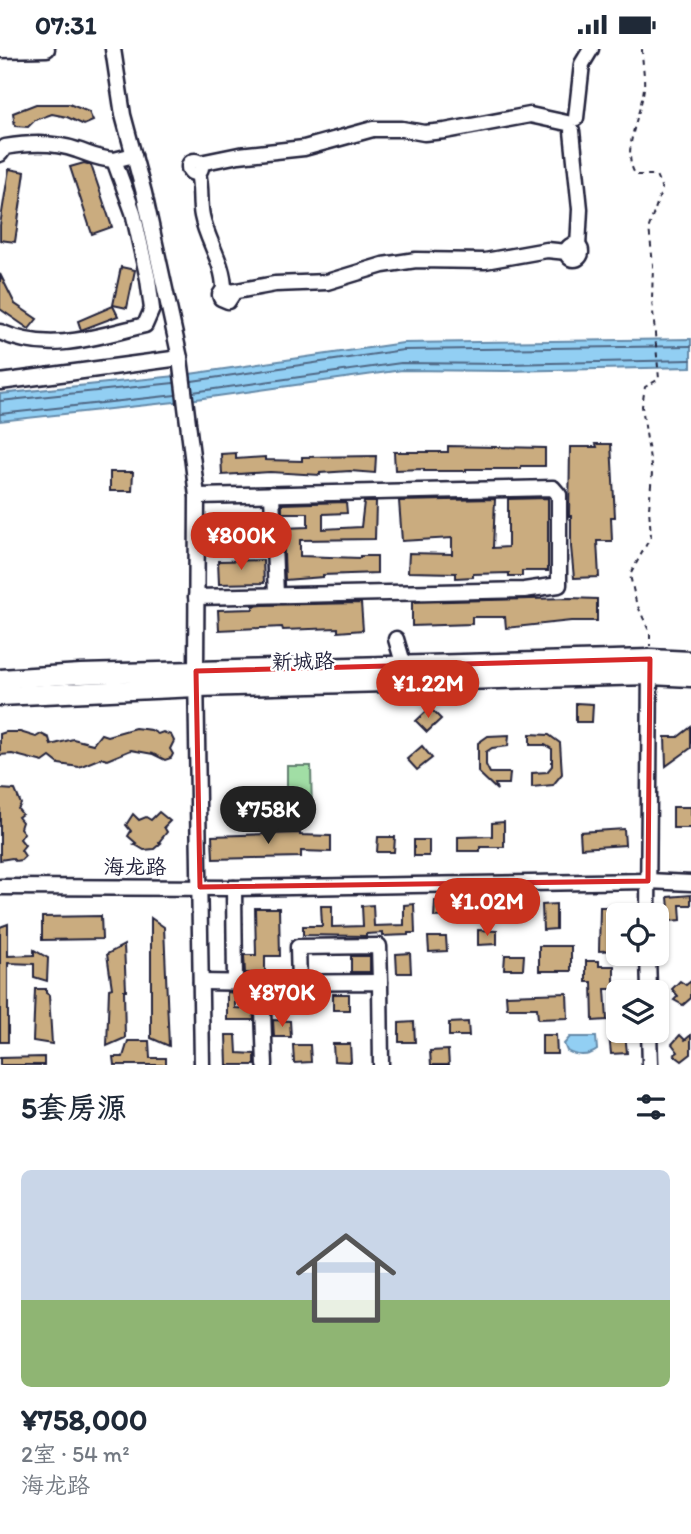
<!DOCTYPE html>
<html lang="zh">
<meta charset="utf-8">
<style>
:root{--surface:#fff;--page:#f6f6f7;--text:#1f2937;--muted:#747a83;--line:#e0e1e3;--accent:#c8321e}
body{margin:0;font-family:Itim,"LXGW WenKai TC",sans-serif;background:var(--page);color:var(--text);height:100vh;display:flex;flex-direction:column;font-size:26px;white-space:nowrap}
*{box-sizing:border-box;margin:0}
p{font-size:23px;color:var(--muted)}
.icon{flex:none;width:38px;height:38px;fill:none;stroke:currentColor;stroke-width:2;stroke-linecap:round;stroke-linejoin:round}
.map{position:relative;height:1016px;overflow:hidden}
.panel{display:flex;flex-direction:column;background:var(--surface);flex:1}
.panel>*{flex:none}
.tools{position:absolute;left:606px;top:854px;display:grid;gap:14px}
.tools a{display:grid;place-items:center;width:63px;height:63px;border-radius:10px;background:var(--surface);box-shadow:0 2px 5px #0004;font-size:35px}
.price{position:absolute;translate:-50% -60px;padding:0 16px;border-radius:24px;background:var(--accent);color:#fff;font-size:23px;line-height:46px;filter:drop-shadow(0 2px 4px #0008)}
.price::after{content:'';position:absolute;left:50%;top:42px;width:21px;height:16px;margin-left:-10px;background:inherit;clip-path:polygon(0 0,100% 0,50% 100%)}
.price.selected{background:#222;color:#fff}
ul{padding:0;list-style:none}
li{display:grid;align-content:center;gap:14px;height:371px;padding:0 21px}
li+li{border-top:2px solid var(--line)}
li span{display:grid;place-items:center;height:217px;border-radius:10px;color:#555}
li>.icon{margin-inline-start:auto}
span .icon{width:126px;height:126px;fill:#fffc;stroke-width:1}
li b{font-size:30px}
h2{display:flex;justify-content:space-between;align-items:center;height:84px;padding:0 21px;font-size:30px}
.status{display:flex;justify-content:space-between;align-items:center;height:49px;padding:0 35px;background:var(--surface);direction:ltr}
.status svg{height:19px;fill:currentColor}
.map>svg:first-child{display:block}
</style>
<div class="status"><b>07:31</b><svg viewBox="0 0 49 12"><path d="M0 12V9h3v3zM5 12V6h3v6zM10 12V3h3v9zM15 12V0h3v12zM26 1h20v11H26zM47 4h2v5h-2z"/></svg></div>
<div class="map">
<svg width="691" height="1016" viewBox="0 0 691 1016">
<rect width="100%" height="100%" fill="#fff"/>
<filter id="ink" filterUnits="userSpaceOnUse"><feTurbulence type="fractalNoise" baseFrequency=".0143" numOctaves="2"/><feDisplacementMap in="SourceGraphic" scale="14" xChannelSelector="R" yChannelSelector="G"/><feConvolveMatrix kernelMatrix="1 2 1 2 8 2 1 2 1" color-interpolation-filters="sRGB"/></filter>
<g filter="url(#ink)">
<path fill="#a1dea5" stroke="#628070" stroke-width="2" d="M287 717H311L312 766H287Z"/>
<g fill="#92cff3" stroke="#658aa9" stroke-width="2">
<path d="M691 290V318L505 322 402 321 175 353 0 372V345L176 327 403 294Z"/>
<path d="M570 988H596L597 1001C588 1008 576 1007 567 1002L564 995Z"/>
</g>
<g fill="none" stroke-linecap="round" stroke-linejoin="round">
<g stroke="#4f6785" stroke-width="2">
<path d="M192 332 403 301 691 297"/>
<path d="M193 343 401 314 505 315 691 311"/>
<path d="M0 352 174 334"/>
<path d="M0 365 176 346"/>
</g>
</g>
<g fill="#caac7f" stroke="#22223b" stroke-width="2">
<path d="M36 55H69L89 63 93 72 84 76 67 68 52 65 35 71 28 78 15 77 13 64Z"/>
<path d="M84 114 91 116 112 178 92 185 70 118Z"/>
<path d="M9 120 25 123 15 193 0 191V176Z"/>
<path d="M121 218 135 221 127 259 113 256Z"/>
<path d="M0 225 15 255 37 270 29 280 0 260Z"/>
<path d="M113 257 118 267 81 281 78 272Z"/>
<path d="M596 395H611L615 468H611L612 492H597L599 528 574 529 571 498V467H569L570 398H597Z"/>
<path d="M448 397 545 399V417H521V420H466V422H424V420L395 421 394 403H448Z"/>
<path d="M236 404V410L265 408V411L302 412V408L376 407 375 424 350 422 320 424V426L270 423 222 426 221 405Z"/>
<path d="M110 423H133L132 442H110Z"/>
<path d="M548 449V522H522V527H509V524L473 525V528L456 529V524L408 523 409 504 452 505V489L402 492 399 452 495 450 493 499 508 498V450Z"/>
<path d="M346 453 347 464 323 465V480L361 478 364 453H376L375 490 300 491V507L360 509V507H377V524L323 526V528L285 531 283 479 308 478V464H282V455Z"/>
<path d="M260 466 261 489 216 490 215 467Z"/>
<path d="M263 511 264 534 219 535 218 512Z"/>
<path d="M570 549 597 550V572H571L506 579 505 568H472V575L412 577V553Z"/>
<path d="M361 554 363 581 338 583V579L283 581 282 578 219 581 218 561 253 560V557L263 556Z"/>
<path d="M576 654 593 655 592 673H576Z"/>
<path d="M430 659 441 670 427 683 416 672Z"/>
<path d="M691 678V699L666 717 665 688H678Z"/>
<path d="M135 679 151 681 158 685 163 683 171 686 174 692 170 700 173 705 171 709 165 711 153 705 131 701 107 711 101 709 79 718 59 715 50 708 43 713 12 705 0 706V685L6 683H20L36 688 41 685 49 689 51 696 73 690 93 695 101 685 107 687Z"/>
<path d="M530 685 549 686 560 694 562 725 553 736 532 738V724L547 723 552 717V700L545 696H530Z"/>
<path d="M509 686 508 697 492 699 486 703V716L490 724H510L509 735H495L497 741 478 723V694L488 687Z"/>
<path d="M422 697 432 709 417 721 407 710Z"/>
<path d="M0 740 15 741 21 755 18 760 22 765 18 768 22 773 20 779 24 784 20 790 25 796 21 801 25 807 21 811 15 812 12 809 0 811Z"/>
<rect x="673" y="758" width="18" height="21"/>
<path d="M159 763 170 772 164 778 167 783 159 793 161 794 154 800 144 801 134 795 136 794 128 787 131 782 126 776 133 765 139 771 146 768 151 771Z"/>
<path d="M504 773V798H480V802H458V788L492 787V774Z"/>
<path d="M624 780 625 796 581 799 580 783Z"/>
<path d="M300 784V786L331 787V803L301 802V808L213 810 212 787Z"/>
<path d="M378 788H395L394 803H377Z"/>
<rect x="414" y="791" width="15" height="16"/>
<path d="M691 846V856H680L681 871 670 872 668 848Z"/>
<path d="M435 852 456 853 455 867 434 868Z"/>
<path d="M502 853H521L523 868 502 869Z"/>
<path d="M414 855 415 884H408V886L383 887V884L366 885V887L303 886V877H322L321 857H332V878L363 877 362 857 373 856 374 877 404 876V856Z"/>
<path d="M556 855V880L543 881 542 856Z"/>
<path d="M600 858H615V861H618V901L599 902Z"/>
<path d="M255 859H279L280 907H265V924H245L244 906H256Z"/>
<path d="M101 867 102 890 42 891V868Z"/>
<path d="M151 869 164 878 169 997 151 989Z"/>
<path d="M8 875V907L34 906V901L48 909 47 932 34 928V915L8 914V993H0V878Z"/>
<path d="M478 881 497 882V895L478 896Z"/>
<path d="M428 888H446L447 902 429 903Z"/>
<path d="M124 896 126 941H124L125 989 107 997 109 940 112 939 107 905Z"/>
<rect x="539" y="897" width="32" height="25"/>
<path d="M410 904 411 924H397L396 905Z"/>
<path d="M505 906H524L523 920H504Z"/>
<rect x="351" y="907" width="19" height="16"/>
<path d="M586 912H599V917H614V940H605L607 971 593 972 592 933H586Z"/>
<path d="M680 932 686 936 691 932V949L683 956 674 951 678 947 672 940Z"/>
<path d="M35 940H46V944L49 946 52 995 33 992Z"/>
<path d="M227 943 235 944V959L253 960 254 971H227Z"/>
<path d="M567 944 568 969 538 970 537 959H507L506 946Z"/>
<rect x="333" y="945" width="16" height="16"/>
<path d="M273 971 290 972 291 988H274Z"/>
<path d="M414 973 415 993H399V974Z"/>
<path d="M468 973 469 987H449V974Z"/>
<path d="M625 984 627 1004 611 1005 609 985Z"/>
<path d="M226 986H236L237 1004 255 1005V1016H227Z"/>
<path d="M542 986H556L557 1005H542Z"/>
<path d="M680 986 685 991 691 986V1005L682 1012 674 1006 678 1003 672 995Z"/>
<path d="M128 992H149L150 1009H166V1016H114L113 1008H123Z"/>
<path d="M333 995H350L351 1013 334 1012Z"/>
<path d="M293 996H310L311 1013 294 1014Z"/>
<path d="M448 1001 449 1016H431L430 1002Z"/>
<path d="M44 1008V1016H0V1009Z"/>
</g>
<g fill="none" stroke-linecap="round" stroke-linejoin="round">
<defs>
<g id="minor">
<path d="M113 0 123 66 144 144 180 309 197 447 196 622 202 1016"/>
<path d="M0 1 47 0"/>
<path d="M576 69 582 15 591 0"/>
<path d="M572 82 580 160 578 198"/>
<path d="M0 105 5 98C28 94 55 93 77 101 92 106 98 110 114 111"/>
<circle cx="195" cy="118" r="6"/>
<path d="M200 114 239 106 304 99 373 80H402L424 84 445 82 530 66 567 74"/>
<path d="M198 124C202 140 199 153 202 167 207 192 224 214 224 240L220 246 221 249 228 252 232 246 231 243 226 240"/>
<circle cx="574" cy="203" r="7"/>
<path d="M231 243 275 235 327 233 383 216 416 211 485 212 547 201 567 203"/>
<path d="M0 283C49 305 96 288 145 276L152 260 148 230 133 163 114 111 134 106"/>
<path d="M0 333 180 309"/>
<path d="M272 445 276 546"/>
<path d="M196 548 524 541 559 536V446L553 439 197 447"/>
<path d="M396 590 404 617"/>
<path d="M0 838 234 839 648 832 691 834"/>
<path d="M234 839 235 934"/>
<path d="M648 866 650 615"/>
<path d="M648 905 649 943"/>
<path d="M201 933 262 934"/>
<path d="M299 934 298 898 379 897 380 933"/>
<path d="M649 982 650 1016"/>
<path d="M265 1016 262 934 380 933 381 1016"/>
</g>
<g id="major">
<path d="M0 630 81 625 650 610 691 612"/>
<path d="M0 647 197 638 650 626 691 628"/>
</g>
</defs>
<use href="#minor" stroke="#22223b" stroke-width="19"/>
<use href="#major" stroke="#22223b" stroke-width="23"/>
<path stroke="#22223b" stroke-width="2" stroke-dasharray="5 5" stroke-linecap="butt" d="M642 0C642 13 645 27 644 39 641 66 620 104 636 126H656L662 140 649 178 653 216 652 251 659 330 645 338 642 357 652 424 649 460 651 487 630 526 636 553 650 584V597"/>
<use href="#minor" stroke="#fff" stroke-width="14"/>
<use href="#major" stroke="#fff" stroke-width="18"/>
</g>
</g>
<path fill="none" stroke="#d62828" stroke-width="5" stroke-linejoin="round" d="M650 610 648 832 200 838 196 622Z"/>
<g text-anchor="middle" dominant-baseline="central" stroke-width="5" stroke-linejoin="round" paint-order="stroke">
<g font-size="21" fill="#22223b" stroke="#fff">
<text transform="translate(303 612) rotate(-1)">新城路</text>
<text x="135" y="817">海龙路</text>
</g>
</g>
</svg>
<div class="tools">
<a><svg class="icon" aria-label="locate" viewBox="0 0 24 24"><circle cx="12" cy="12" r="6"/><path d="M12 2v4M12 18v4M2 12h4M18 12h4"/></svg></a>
<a><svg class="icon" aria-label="layers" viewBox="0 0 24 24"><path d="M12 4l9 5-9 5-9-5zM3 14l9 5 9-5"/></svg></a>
</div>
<b class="price" style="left:241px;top:523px">¥800K</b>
<b class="price" style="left:428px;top:671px">¥1.22M</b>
<b class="price selected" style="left:268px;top:797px">¥758K</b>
<b class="price" style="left:487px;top:889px">¥1.02M</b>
<b class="price" style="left:282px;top:980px">¥870K</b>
</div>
<section class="panel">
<h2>5套房源<svg class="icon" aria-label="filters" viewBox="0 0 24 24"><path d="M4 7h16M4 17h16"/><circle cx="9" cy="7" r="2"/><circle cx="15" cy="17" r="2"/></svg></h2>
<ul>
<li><span style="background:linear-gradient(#c9d6e8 60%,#8fb573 0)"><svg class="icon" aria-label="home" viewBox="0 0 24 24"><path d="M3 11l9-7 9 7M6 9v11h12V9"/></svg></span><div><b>¥758,000</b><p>2室 · 54 m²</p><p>海龙路</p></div></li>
</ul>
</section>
